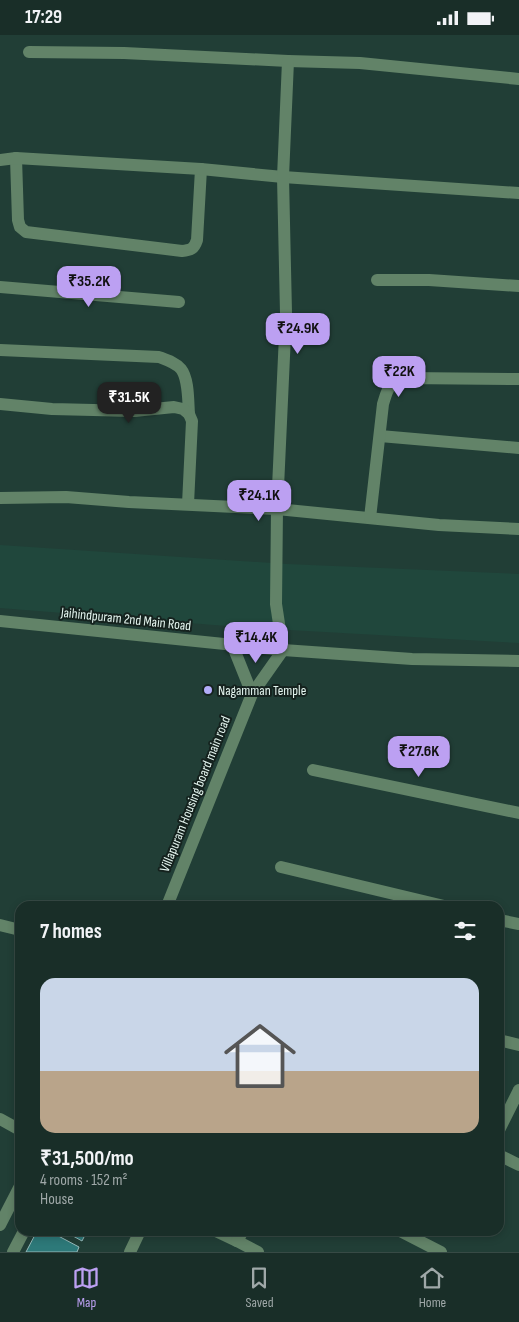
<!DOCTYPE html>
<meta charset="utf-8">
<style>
:root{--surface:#192e28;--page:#263a34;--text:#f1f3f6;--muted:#9fa8a8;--line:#374a45;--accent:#bca0f2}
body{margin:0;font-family:"Sofia Sans Condensed",sans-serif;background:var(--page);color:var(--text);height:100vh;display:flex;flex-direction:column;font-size:19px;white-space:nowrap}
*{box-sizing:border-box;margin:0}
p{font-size:16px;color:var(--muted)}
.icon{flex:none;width:28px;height:28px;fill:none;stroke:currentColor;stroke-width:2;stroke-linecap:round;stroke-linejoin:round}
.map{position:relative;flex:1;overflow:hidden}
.panel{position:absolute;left:15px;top:866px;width:489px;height:335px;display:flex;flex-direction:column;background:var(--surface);border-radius:15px;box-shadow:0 2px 8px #0003,0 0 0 1px var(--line)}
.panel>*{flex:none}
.price{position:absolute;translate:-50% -42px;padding:0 11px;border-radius:10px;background:var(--accent);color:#111;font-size:16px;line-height:32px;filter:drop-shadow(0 1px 2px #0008)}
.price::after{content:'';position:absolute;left:50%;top:30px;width:15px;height:11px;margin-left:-8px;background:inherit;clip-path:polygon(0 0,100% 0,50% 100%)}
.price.active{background:#222;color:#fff}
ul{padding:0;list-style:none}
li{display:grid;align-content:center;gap:10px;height:265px;padding:0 25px}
li span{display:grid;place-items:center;height:155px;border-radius:15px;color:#555}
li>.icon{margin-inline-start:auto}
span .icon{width:90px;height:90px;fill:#fffc;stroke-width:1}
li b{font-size:21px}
h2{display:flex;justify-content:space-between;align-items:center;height:60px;padding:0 25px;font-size:21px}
.status{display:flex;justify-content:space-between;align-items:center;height:35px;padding:0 25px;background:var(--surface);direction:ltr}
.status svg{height:14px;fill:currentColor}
.dock{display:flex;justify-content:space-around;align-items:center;height:70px;border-top:1px solid var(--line);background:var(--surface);font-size:14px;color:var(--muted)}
.dock a{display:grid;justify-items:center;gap:2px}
.dock .active{color:var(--accent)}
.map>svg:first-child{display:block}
</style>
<div class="status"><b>17:29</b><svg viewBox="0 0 49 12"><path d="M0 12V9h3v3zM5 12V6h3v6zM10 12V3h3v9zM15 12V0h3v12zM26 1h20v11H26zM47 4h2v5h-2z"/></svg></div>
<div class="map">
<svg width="519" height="1217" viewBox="0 0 519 1217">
<rect width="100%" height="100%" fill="#213e36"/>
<path fill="#20473c" d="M0 510 287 529 519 539V608L252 593 0 573Z"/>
<g fill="#2d7979" stroke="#96baba">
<path d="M37 1196H49L79 1212 77 1217H26Z"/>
<path d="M64 1196H87L82 1206Z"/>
</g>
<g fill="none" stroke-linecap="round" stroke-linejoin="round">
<g stroke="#628368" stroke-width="12">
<path d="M29 17 124 18 288 26 360 28 519 44"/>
<path d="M16 123 18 185 20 192 26 197 182 216C191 215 194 214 197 205L201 134"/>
<path d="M0 125 16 123 201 134 283 142 519 158"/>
<path d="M377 245H429L519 251"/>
<path d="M0 252 179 267"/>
<path d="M0 315 159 322C167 325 176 328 181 334 189 344 188 367 189 379"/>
<path d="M0 369 52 374 134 376 174 372 183 374 189 379 192 386 188 469"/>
<path d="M380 401 519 413"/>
<path d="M0 463 66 462 129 467 277 474 439 490 519 494"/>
<path d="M370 483 383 369C388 353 388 348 405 343L519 344"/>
<path d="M0 586 283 615 412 624 519 626"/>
<path d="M232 609 252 659"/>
<path d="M313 735 519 778"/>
<path d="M281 832 444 871"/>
<path d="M167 871 252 659 283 615 276 569 277 474 286 278 283 142 288 26"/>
<path d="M499 885 519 889"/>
<path d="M0 890 20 895"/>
<path d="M499 1005 519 1010"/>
<path d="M0 1084 20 1095"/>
<path d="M499 1095 519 1055"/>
<path d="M499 1120 519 1130"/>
<path d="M0 1190 20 1151"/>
<path d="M216 1196 237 1206"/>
<path d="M243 1196 237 1206 258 1217"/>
<path d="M400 1196 441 1217"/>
<path d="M13 1217 24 1196"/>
<path d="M130 1217 140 1196"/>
</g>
</g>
<circle fill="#b2adf9" stroke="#15221e" stroke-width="2" cx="208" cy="655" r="5"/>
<g text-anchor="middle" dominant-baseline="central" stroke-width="4" stroke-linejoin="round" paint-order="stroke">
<g font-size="14" fill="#e5f6f0" stroke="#15221e">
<text transform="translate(126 584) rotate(6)">Jaihindpuram 2nd Main Road</text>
<text transform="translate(195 759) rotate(-68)">Villapuram Housing board main road</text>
</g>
<g font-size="14" fill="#e5f6f0" stroke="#15221e" text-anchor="start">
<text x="218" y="655">Nagamman Temple</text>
</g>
</g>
</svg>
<b class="price" style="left:89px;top:273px">₹35.2K</b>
<b class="price" style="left:298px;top:320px">₹24.9K</b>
<b class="price" style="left:399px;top:363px">₹22K</b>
<b class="price active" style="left:129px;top:389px">₹31.5K</b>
<b class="price" style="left:259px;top:487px">₹24.1K</b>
<b class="price" style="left:256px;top:629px">₹14.4K</b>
<b class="price" style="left:419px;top:743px">₹27.6K</b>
<section class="panel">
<h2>7 homes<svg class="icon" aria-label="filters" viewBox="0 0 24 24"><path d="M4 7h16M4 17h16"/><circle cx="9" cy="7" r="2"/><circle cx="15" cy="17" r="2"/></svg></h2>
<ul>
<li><span style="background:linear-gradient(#c9d6e8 60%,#b9a48a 0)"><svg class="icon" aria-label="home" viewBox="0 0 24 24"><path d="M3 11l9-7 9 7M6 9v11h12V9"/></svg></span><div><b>₹31,500/mo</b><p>4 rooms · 152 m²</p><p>House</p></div></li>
</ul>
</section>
</div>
<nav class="dock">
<a class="active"><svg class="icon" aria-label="map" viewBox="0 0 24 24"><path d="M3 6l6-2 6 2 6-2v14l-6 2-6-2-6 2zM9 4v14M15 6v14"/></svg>Map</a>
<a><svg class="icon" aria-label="saved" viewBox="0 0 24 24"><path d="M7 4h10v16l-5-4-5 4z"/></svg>Saved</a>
<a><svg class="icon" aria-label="home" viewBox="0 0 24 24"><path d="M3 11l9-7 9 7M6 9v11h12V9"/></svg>Home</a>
</nav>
